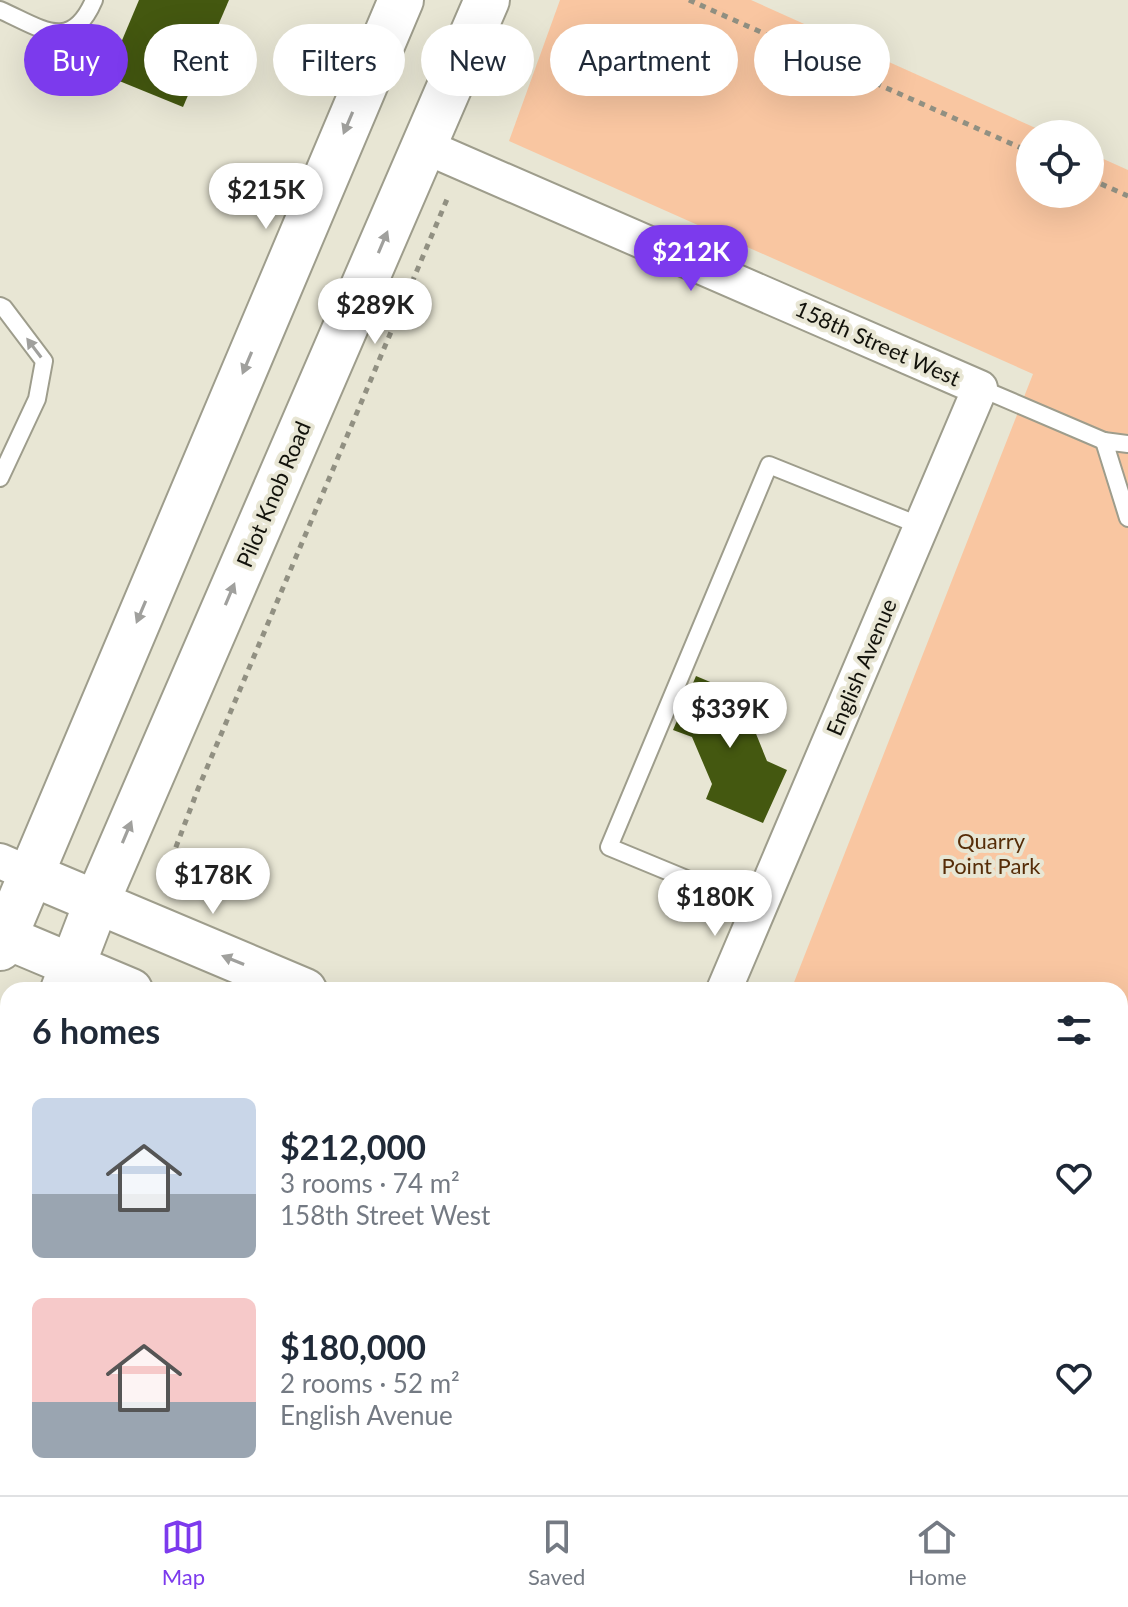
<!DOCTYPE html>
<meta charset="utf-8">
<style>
:root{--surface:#fff;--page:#f6f6f7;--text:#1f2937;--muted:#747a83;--line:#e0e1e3;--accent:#7c3aed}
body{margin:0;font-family:Lato,sans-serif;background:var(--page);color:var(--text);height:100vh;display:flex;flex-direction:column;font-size:30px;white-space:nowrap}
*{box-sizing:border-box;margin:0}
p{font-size:26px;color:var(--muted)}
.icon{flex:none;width:44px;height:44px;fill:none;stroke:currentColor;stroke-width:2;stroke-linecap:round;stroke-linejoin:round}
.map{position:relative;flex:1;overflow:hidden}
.side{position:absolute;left:0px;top:982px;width:1128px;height:514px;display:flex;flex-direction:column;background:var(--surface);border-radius:24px 24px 0 0;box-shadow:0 8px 32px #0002}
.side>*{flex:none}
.hud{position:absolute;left:24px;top:24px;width:1080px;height:72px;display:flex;gap:16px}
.controls{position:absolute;left:1016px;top:120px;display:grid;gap:16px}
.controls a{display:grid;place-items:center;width:88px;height:88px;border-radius:50%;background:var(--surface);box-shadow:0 8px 32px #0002;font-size:40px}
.price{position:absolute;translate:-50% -68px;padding:0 18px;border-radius:28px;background:#fff;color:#222;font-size:26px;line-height:52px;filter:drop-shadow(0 2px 4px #0008)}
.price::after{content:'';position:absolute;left:50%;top:48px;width:24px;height:18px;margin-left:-12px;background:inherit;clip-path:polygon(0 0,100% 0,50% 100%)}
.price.on{background:var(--accent);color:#fff}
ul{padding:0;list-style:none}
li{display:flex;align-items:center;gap:24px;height:200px;padding:0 32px}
li span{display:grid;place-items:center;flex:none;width:224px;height:160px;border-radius:12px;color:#555}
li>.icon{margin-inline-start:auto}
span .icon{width:96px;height:96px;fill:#fffc;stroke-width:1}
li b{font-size:34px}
h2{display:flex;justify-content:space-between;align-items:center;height:96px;padding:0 32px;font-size:34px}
.chip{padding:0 28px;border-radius:36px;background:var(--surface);box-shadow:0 8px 32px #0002;font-size:28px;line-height:72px}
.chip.on{background:var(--accent);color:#fff}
.dock{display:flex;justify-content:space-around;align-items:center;height:112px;border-top:2px solid var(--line);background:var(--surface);font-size:22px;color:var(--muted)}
.dock a{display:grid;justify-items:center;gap:4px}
.dock .on{color:var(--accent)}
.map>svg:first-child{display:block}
</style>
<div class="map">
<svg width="1128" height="1495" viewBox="0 0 1128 1495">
<rect width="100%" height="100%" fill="#e8e6d4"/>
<path fill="#f9c6a1" d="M560 0H751L1049 134H1030V194H1090V153L1128 170V1309L1120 1306V990H791L1033 374 509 141Z"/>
<g fill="#445810">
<path d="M139 0H229L183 107 107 76Z"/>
<path d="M696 676 753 700 748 714 767 761 787 770 763 823 706 799 712 784 692 737 673 730Z"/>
<path d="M21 1488H203L208 1490 206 1495H18Z"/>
</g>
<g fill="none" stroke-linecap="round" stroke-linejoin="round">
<defs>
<g id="service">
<path d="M0 10C41 28 71 54 94 0"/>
<path d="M0 306 4 308 44 361 37 399 0 478"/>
<path d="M980 388 1104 441"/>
<path d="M1128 444 1104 441 1128 518"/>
<path d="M759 909 609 847 769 465 921 526"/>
<path d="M253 1488 269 1495"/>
<path d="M648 1488 666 1495"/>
<path d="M11 1495 14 1488"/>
<path d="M464 1495 467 1488"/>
<path d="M614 1495 617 1488"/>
</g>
<g id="minor">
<path d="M424 146 980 388 724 990"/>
<path d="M0 861 30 874"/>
<path d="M1042 1495 1045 1488"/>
</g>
<g id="tertiary">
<path d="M30 874 305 990"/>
<path d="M5 937 131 990"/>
<path d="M1120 1372 1128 1376"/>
</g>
<g id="secondary">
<path d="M0 948 401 0"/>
<path d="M63 990 96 904 487 0"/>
<path d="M0 1139 8 1120"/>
</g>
</defs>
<use href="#service" stroke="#9e9d8c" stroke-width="20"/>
<use href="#minor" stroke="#9e9d8c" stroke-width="38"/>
<use href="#tertiary" stroke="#9e9d8c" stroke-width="46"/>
<use href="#secondary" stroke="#9e9d8c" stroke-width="48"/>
<g stroke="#919082" stroke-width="5" stroke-dasharray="6 6" stroke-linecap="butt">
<path d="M689 0 1030 152"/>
<path d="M1090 179 1128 196"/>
<path d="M163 881 198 789 448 197"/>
<path d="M1120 1319 1128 1323"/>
<path d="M1120 1431 1128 1434"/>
</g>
<use href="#service" stroke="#fff" stroke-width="16"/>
<use href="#minor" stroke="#fff" stroke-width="34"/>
<use href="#tertiary" stroke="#fff" stroke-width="42"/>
<use href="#secondary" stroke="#fff" stroke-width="44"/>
</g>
<defs><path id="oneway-solid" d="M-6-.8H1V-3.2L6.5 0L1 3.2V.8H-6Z" transform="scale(2)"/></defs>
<g fill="#a0a09d">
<use href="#oneway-solid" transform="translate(348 123) rotate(113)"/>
<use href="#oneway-solid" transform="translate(383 242) rotate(-67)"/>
<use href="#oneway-solid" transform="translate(34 348) rotate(-127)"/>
<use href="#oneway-solid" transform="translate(247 363) rotate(113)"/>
<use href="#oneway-solid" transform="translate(230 594) rotate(-67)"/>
<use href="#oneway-solid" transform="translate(141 612) rotate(113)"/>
<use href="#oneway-solid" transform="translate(127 832) rotate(-67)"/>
<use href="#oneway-solid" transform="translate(233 960) rotate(-158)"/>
</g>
<g text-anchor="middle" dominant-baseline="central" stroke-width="8" stroke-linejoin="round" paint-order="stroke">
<g font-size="22" fill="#12120b" stroke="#e8e6d4">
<text transform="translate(878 343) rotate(24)">158th Street West</text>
<text transform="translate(273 494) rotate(-67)">Pilot Knob Road</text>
<text transform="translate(861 667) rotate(-67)">English Avenue</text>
</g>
<g font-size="22" fill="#562d08" stroke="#e8e6d4">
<text x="991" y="840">Quarry<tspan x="991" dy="25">Point Park</tspan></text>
</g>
</g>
</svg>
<div class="controls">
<a><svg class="icon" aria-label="locate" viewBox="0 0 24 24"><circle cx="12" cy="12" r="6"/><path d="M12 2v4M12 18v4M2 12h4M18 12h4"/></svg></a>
</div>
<b class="price" style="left:266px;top:231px">$215K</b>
<b class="price on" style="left:691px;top:293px">$212K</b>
<b class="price" style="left:375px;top:346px">$289K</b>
<b class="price" style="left:730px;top:750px">$339K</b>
<b class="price" style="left:213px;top:916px">$178K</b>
<b class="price" style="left:715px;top:938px">$180K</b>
<div class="hud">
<a class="chip on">Buy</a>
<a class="chip">Rent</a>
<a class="chip">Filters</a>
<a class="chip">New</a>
<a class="chip">Apartment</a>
<a class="chip">House</a>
</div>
<section class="side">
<h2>6 homes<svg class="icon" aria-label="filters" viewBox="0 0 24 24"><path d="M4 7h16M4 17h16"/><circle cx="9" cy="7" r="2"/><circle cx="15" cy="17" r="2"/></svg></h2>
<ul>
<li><span style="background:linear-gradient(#c9d6e8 60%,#9aa5b1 0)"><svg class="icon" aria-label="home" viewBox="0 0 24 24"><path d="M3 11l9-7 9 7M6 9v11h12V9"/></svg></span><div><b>$212,000</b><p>3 rooms · 74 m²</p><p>158th Street West</p></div><svg class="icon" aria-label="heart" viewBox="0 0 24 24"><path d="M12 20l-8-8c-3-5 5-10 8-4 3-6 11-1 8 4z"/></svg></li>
<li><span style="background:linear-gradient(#f6c9c9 65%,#9aa5b1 0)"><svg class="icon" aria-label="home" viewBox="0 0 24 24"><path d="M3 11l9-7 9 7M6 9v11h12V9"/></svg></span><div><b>$180,000</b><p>2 rooms · 52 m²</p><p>English Avenue</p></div><svg class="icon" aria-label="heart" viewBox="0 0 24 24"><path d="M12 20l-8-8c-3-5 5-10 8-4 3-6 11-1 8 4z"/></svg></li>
</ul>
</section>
</div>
<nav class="dock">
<a class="on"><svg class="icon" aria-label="map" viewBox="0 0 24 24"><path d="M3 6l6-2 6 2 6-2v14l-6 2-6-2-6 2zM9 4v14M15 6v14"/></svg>Map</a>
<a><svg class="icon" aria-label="saved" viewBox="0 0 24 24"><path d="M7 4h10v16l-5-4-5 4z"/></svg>Saved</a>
<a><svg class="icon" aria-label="home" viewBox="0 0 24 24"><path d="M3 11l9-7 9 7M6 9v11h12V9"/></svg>Home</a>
</nav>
